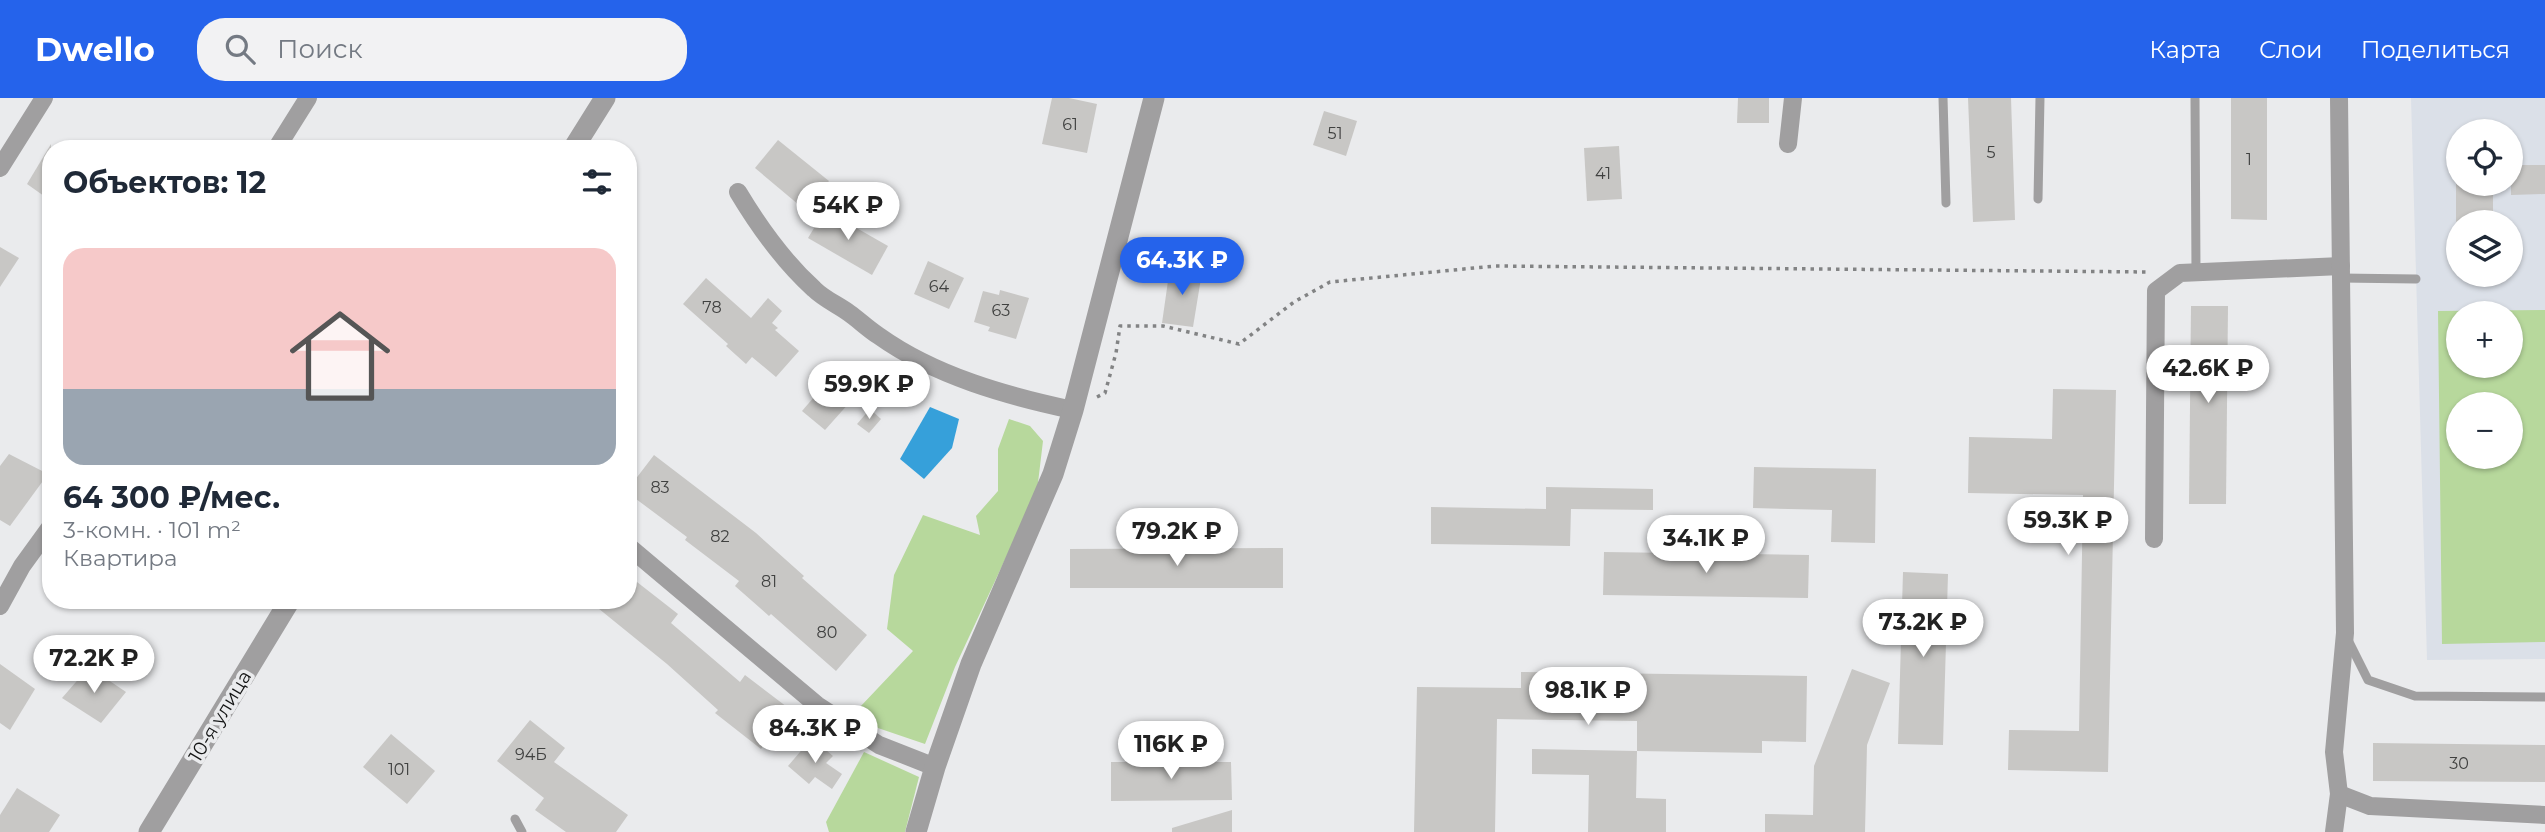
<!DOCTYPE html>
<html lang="ru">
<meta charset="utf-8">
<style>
:root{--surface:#fff;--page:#f2f2f3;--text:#1f2937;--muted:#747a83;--accent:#2563eb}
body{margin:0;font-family:Montserrat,sans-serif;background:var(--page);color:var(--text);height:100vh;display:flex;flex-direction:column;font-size:26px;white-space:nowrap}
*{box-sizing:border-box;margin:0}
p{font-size:23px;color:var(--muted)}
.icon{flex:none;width:38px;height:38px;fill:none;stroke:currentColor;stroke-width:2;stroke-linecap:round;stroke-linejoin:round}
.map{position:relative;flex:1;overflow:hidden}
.side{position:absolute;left:42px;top:42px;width:595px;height:469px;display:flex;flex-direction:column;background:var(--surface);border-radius:28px;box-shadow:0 2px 5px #0004}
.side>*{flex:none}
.controls{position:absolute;left:2446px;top:21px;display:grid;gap:14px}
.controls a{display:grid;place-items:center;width:77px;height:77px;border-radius:50%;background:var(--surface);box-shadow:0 2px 5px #0004;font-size:35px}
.price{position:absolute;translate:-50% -60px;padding:0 16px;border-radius:24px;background:#fff;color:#222;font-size:23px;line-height:46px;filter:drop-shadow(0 2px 4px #0008)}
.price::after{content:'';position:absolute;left:50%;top:42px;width:21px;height:16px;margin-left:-10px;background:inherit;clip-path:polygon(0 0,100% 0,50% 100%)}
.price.active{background:var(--accent);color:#fff}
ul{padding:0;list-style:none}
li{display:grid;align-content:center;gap:14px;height:371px;padding:0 21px}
li span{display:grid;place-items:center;height:217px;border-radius:21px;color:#555}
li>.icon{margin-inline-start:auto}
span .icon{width:126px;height:126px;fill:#fffc;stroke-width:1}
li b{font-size:30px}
h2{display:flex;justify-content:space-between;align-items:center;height:84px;padding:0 21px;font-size:30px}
header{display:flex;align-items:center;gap:42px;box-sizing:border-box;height:98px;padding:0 35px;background:var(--accent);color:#fff}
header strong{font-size:33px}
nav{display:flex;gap:38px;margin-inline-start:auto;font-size:24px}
.search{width:490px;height:63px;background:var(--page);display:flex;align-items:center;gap:18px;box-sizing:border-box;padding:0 24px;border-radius:28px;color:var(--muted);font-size:26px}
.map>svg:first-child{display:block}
</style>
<header>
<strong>Dwello</strong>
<div class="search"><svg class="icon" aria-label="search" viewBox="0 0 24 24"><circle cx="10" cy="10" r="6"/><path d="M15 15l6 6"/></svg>Поиск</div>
<nav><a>Карта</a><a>Слои</a><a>Поделиться</a></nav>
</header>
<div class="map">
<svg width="2545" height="734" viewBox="0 0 2545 734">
<rect width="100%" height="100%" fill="#eaebed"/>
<path fill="#dbe0e8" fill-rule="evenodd" d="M2411 0H2545V561L2427 562ZM2459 33H2511V86H2459ZM2459 124H2511V177H2459ZM2459 215H2511V268H2459ZM2459 306H2511V359H2459Z"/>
<g fill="#b7d89c" fill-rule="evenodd">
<path d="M2545 212V544L2442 546 2438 213ZM2459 215H2511V268H2459ZM2459 306H2511V359H2459Z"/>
<path d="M1009 321 1030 328 1043 343 1037 393 955 569 925 646 875 629 860 609 913 553 887 531 894 477 923 417 980 437 976 418 998 393V351Z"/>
<path d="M864 654 919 679 905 734H829L826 724Z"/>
</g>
<path fill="#36a0da" d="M930 309 959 321 952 350 924 381 900 361Z"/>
<g fill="#c8c7c5">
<path d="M1052 0H1069L1097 6 1087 55 1042 46Z"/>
<path d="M1738 0H1769V25H1737Z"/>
<path d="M1968 0H2011L2015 122 1973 124Z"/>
<path d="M2231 0H2267V122L2231 121Z"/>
<path d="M1324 13 1357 23 1346 58 1313 47Z"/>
<path d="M778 42 829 83 805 112 755 70Z"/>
<path d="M51 46V103L27 86Z"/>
<path d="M1619 48 1622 101 1587 103 1584 50Z"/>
<path d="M2511 67H2545V96L2511 97Z"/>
<rect x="2456" y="86" width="37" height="38"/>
<path d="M825 112 888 148 872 177 808 140Z"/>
<path d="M0 149 19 160 0 189Z"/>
<path d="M928 163 964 180 949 211 914 196Z"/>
<path d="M1170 169 1202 174 1193 229 1162 225Z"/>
<path d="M706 180 751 220 768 200 782 213 772 225 778 230 775 232 799 253 776 279 752 259 746 266 726 248 728 246 683 206Z"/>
<path d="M1000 192 1029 200 1016 241 988 233 990 229 974 224 983 193 999 197Z"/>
<path d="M2191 208H2228L2226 406H2189Z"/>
<path d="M827 284 850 304 825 332 802 313Z"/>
<path d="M2053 291 2116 292 2108 674 2008 672 2009 632 2079 633 2083 397 1968 395 1969 339 2052 341Z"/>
<path d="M870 311 881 321 869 335 857 326Z"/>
<path d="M9 356 48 376 10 428 0 422V368Z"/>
<path d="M654 357 756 435 804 478 802 480 867 537 836 573 771 516 769 518 735 488 739 483 685 442 687 439 628 395V391Z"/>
<path d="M1754 369 1876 371 1875 445 1831 444 1832 412 1753 410Z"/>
<path d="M1546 389 1653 391V412L1571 411 1570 448 1431 446V409L1546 411Z"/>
<path d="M1283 450V490H1070V451Z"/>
<path d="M1604 454 1809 457 1808 500 1603 497Z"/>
<path d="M1903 474 1948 476 1943 647 1898 646Z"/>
<path d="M637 484 678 516 671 525 740 584 745 577 791 612 761 651 715 615 718 612 667 566 588 502H628V495Z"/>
<path d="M0 566 35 591 10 632 0 625Z"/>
<path d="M89 569 126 594 101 625 62 600Z"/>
<path d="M1852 571 1890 585 1867 647 1865 734H1765V716L1813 717 1814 668Z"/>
<path d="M1521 574 1807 578 1806 644 1762 643V655L1637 653V623L1497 621 1495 734H1414L1417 589 1521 590Z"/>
<path d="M530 622 565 650 554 664 628 717 616 734H566L535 712 544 700 497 663Z"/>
<path d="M391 636 435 673 407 706 363 669Z"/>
<path d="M812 640 833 658 826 665 842 676 832 691 815 679 809 686 788 668Z"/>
<path d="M2373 645 2545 647V684L2373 683Z"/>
<path d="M1532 651 1637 653 1636 700 1666 701V734H1588L1589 677 1532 676Z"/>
<path d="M1111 664H1231L1232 702 1111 703Z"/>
<path d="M17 690 60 717 49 734H0V717Z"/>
<path d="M1232 712V734H1172V730Z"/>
</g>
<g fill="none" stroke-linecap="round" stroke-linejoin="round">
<path stroke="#828384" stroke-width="3.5" stroke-dasharray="3.5 5" stroke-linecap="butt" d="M1097 299 1105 295 1116 255 1120 228H1163L1239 246 1294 204 1330 184 1495 168 2149 174"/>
<g stroke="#a09fa0" stroke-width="9">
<path d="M1943 0 1946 105"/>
<path d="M2195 0 2196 174"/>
<path d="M2038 101 2040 0"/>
<path d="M2341 180 2416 181"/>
<path d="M2347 540 2368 582 2415 598 2545 599"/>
<path d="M515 721 522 734"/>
</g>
<g stroke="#a09fa0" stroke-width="18">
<path d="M1788 46 1793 0"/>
<path d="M276 51 308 0"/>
<path d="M0 70 44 0"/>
<path d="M738 94C759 129 783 163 814 191 824 201 838 207 849 215 859 222 868 231 879 238 935 278 1007 298 1073 312"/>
<path d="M2154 441 2156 193 2180 175 2341 168"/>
<path d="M628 448 817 607 879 647 935 669"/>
<path d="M0 508 22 468 51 428"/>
<path d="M2339 696 2370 708 2545 717"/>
<path d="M2334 734 2339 696 2334 654 2345 535 2339 0"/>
</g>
<g stroke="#a09fa0" stroke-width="21">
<path d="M573 51 605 0"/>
<path d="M149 734 290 502"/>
<path d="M916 734 935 669 971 566 1053 376 1073 312 1154 0"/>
</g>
</g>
<g text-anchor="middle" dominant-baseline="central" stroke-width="7" stroke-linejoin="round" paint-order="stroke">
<g font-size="16" fill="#404140">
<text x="1070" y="26">61</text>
<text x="1335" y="35">51</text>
<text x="1991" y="54">5</text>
<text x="2249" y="61">1</text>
<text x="1603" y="75">41</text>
<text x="939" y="188">64</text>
<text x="712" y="209">78</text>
<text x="1001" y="212">63</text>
<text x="660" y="389">83</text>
<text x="720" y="438">82</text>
<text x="769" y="483">81</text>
<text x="827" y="534">80</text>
<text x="531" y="656">94Б</text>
<text x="2459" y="665">30</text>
<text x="399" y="671">101</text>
</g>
<g font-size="19" fill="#131414" stroke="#eaebed">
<text transform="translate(220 618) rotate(-59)">10-я улица</text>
</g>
</g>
</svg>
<div class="controls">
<a><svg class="icon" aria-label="locate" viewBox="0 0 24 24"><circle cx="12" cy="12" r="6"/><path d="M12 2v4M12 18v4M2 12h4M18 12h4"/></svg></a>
<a><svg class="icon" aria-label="layers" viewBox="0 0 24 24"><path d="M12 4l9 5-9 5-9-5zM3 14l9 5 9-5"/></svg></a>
<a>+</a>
<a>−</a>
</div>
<b class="price" style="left:848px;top:144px">54K ₽</b>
<b class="price active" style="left:1182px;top:199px">64.3K ₽</b>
<b class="price" style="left:2208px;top:307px">42.6K ₽</b>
<b class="price" style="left:869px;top:323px">59.9K ₽</b>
<b class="price" style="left:2068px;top:459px">59.3K ₽</b>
<b class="price" style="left:1177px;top:470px">79.2K ₽</b>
<b class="price" style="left:1706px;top:477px">34.1K ₽</b>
<b class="price" style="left:1923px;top:561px">73.2K ₽</b>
<b class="price" style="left:94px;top:597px">72.2K ₽</b>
<b class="price" style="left:1588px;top:629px">98.1K ₽</b>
<b class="price" style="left:815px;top:667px">84.3K ₽</b>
<b class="price" style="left:1171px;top:683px">116K ₽</b>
<section class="side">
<h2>Объектов: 12<svg class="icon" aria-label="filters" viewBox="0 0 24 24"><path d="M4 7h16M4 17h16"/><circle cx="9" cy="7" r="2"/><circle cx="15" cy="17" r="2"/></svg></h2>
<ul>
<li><span style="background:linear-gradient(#f6c9c9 65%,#9aa5b1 0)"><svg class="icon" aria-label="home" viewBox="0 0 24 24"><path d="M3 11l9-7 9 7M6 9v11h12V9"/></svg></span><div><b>64 300 ₽/мес.</b><p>3-комн. · 101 m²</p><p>Квартира</p></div></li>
</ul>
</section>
</div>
